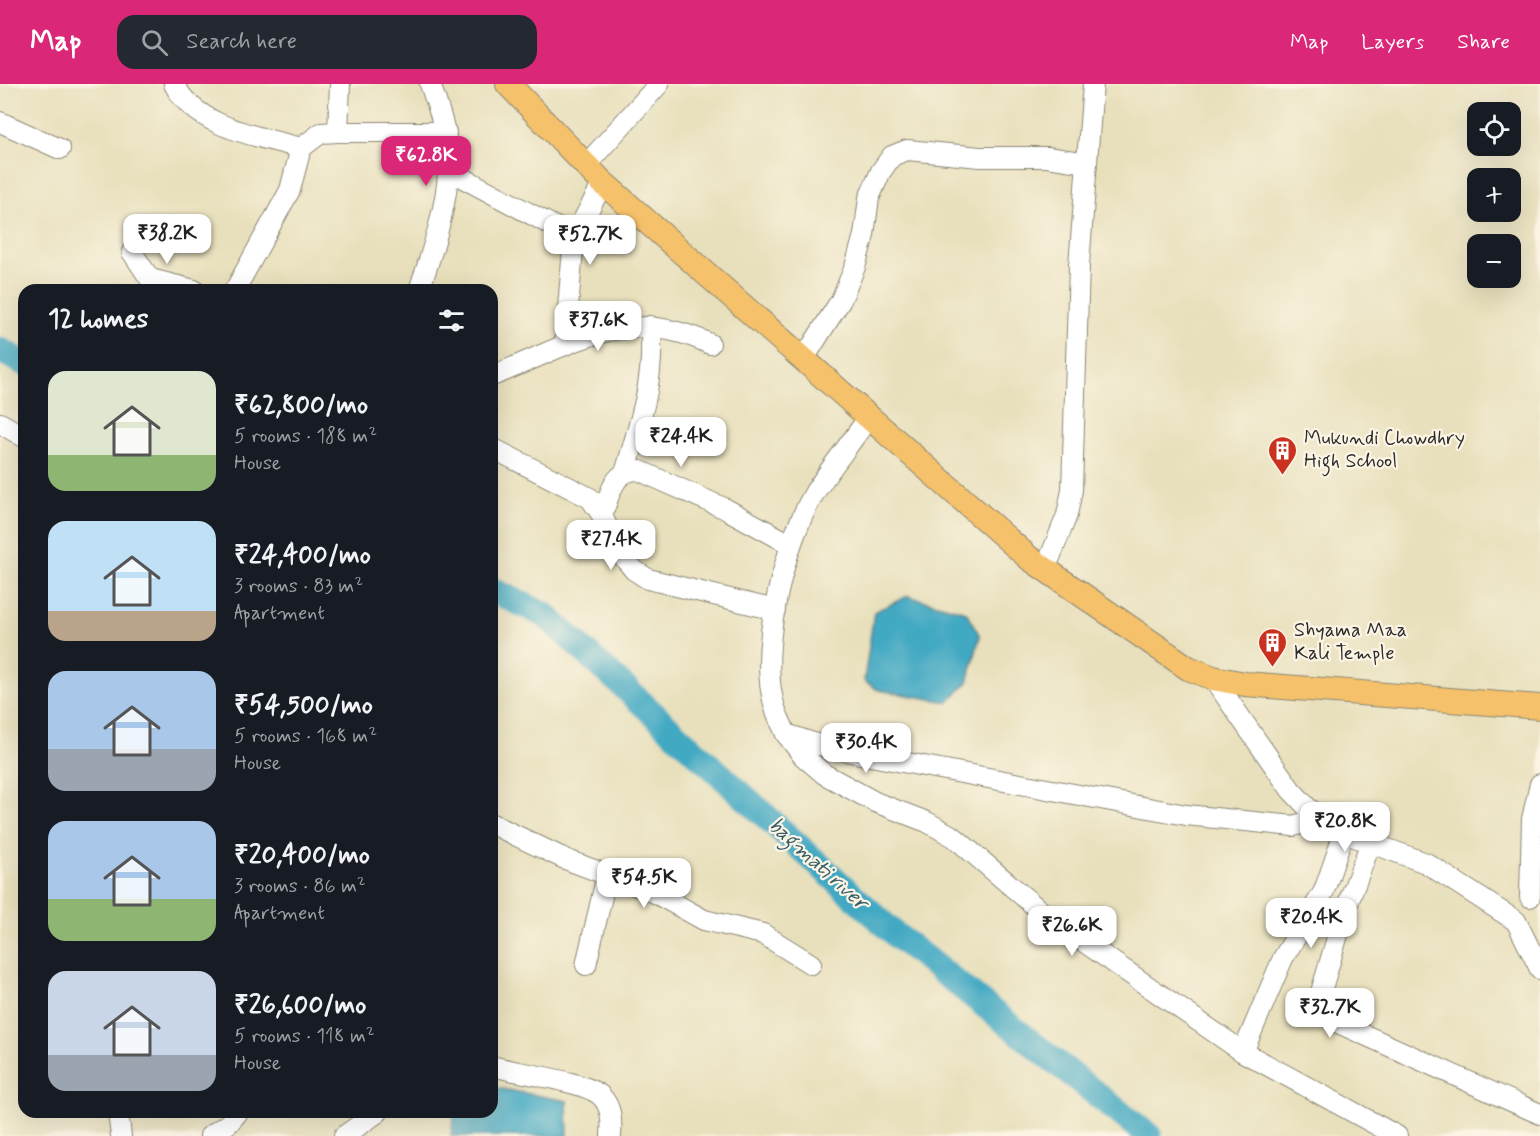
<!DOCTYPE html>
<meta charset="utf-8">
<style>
:root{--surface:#171b24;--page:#242831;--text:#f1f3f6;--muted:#9ea1a6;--accent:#db2777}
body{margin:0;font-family:Mynerve,sans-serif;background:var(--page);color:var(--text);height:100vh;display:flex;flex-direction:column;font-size:22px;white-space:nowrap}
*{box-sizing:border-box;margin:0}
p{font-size:20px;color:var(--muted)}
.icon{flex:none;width:33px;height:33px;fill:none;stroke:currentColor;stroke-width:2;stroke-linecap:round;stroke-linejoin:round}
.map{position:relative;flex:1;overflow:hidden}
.drawer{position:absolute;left:18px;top:200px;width:480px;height:834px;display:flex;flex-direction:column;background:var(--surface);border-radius:18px;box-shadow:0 6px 24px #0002}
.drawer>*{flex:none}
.fabs{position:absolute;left:1467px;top:18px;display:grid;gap:12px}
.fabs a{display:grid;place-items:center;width:54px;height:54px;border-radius:12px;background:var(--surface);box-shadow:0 6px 24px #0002;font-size:30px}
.price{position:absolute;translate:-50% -51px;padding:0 14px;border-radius:12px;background:#fff;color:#222;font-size:20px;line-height:39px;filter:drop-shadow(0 2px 3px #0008)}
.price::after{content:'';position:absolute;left:50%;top:36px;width:18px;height:14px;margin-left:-9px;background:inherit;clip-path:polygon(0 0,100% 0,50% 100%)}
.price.active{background:var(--accent);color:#fff}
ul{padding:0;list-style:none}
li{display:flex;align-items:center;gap:18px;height:150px;padding:0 30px}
li span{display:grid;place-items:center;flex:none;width:168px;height:120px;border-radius:18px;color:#555}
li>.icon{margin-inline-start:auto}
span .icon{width:72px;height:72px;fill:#fffc;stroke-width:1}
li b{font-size:26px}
h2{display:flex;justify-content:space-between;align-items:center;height:72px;padding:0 30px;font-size:26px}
header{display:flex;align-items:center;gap:36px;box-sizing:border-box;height:84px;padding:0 30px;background:var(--accent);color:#fff}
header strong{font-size:28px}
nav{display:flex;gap:33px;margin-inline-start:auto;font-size:21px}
.search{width:420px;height:54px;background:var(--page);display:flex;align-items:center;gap:15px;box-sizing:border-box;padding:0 21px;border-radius:18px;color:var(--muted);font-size:22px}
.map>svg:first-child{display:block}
</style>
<header>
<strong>Map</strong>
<div class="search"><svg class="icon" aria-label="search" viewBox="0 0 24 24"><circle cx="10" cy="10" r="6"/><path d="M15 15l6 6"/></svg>Search here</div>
<nav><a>Map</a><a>Layers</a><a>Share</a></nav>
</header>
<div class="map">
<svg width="1540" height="1052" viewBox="0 0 1540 1052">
<rect width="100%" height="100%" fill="#fcf5e5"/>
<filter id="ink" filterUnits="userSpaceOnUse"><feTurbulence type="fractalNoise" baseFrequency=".0167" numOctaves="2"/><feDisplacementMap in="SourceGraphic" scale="12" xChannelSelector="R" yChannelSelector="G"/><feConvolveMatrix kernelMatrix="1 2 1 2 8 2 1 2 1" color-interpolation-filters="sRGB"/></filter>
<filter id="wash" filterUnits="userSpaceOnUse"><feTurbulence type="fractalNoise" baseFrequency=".008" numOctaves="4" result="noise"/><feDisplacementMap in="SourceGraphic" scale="24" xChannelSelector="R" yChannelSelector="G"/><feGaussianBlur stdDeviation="1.35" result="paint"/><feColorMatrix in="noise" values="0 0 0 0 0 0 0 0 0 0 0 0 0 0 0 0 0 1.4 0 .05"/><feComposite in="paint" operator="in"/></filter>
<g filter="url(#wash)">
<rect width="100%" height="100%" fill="#e8e0bc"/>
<g fill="#43a9c3" stroke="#376a77" stroke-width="1.5">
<path d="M908 512 966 528 980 552 968 598 948 618 878 606 864 597 874 528Z"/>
<path d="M492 1003 567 1017 568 1052H451L454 1028H492Z"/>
</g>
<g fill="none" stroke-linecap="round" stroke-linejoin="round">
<g stroke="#43a9c3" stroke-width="26">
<path d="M0 266 24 279"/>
<path d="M492 506 545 531 896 851 1149 1052"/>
</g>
</g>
</g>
<g filter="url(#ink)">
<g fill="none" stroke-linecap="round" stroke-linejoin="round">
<defs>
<g id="minor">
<path d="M174 0C196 44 258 52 301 64"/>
<path d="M0 38 60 65"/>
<path d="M338 48 340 0"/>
<path d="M586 81 659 0"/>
<path d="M448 86 574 153"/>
<path d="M132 168 150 195 194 206"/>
<path d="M235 206 290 106 301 64 321 49 338 48H446"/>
<path d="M419 206C432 170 451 109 448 71 447 47 438 23 430 0"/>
<path d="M565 260 574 153 603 99"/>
<path d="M803 276 841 216 855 183 864 151 869 114 881 87 892 72 907 66 980 73H1047L1087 79"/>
<path d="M492 292C570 262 625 219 710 260"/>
<path d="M868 334C851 359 831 383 815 408 785 457 758 564 774 620 776 630 782 640 786 650L819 661 865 671 1186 731 1293 742 1320 735"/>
<path d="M0 339 24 353"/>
<path d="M492 364 590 414 602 431 617 465 634 486 648 495 775 526"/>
<path d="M626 386C640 337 656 293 650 242"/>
<path d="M602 431C610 411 613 386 638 386L726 425 790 460"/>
<path d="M1045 486 1067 431 1072 406 1079 181 1093 0"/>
<path d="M1213 594 1291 706 1308 724 1344 749 1426 779 1516 837 1540 885"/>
<path d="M786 650 803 672 824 690 875 718 927 738 954 753 1045 831 1243 968 1397 1052"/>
<path d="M492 740 565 775 655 809 704 836 763 850 811 880"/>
<path d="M1371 758 1344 830 1321 908 1327 930 1336 938 1540 1030"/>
<path d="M1530 813 1532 735 1540 700"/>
<path d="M586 881 607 791"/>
<path d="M1243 968 1283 874 1324 807 1344 749"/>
<path d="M492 982C516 989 585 997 601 1012 612 1023 612 1038 611 1052"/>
<path d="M118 1028 121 1052"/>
<path d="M210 1052 229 1039 238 1028"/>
<path d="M344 1052 378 1028"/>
</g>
<path id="major" d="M508 0 601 97 1029 474 1188 584 1213 594 1245 600 1540 623"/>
</defs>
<use href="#minor" stroke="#8a8674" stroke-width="22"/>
<use href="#major" stroke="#8a8674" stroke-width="26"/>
<use href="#minor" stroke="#fff" stroke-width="20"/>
<use href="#major" stroke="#f5c16b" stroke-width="24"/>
</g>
</g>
<defs>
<symbol id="building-pin" viewBox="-11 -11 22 30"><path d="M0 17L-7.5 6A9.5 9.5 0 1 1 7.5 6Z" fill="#c8321e" stroke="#fcf5e5"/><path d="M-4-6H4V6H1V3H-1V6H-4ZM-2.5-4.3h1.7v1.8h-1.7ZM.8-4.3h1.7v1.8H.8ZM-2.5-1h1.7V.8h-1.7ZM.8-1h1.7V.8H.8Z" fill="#fff"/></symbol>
</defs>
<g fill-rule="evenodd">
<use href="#building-pin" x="1266" y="350" width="33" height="45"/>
<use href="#building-pin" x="1256" y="542" width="33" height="45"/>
</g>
<g text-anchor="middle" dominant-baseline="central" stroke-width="4.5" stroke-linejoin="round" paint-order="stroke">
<g font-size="20" fill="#2b2b2b" stroke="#fcf5e5" text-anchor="start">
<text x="1304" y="354">Mukundi Chowdhry<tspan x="1304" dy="23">High School</tspan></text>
<text x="1294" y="546">Shyama Maa<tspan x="1294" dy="23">Kali Temple</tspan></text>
</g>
<g font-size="21" font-style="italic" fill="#355d68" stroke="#fcf5e5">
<text transform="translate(818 780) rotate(42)">bagmati river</text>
</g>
</g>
</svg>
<div class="fabs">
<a><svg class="icon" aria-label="locate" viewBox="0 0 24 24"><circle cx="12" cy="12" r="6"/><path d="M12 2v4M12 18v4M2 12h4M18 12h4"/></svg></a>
<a>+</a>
<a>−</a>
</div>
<b class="price active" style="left:426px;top:103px">₹62.8K</b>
<b class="price" style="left:167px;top:181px">₹38.2K</b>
<b class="price" style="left:590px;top:182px">₹52.7K</b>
<b class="price" style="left:598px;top:268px">₹37.6K</b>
<b class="price" style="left:681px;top:384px">₹24.4K</b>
<b class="price" style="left:611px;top:487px">₹27.4K</b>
<b class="price" style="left:866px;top:690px">₹30.4K</b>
<b class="price" style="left:1345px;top:769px">₹20.8K</b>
<b class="price" style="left:644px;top:825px">₹54.5K</b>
<b class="price" style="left:1311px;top:865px">₹20.4K</b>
<b class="price" style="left:1072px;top:873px">₹26.6K</b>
<b class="price" style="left:1330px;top:955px">₹32.7K</b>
<section class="drawer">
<h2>12 homes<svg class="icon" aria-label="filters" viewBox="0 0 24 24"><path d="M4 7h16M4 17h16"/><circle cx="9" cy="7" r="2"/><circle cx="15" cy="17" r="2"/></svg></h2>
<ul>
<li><span style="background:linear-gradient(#dfe7d0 70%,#8fb573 0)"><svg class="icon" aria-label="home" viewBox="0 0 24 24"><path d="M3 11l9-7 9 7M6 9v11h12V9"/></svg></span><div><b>₹62,800/mo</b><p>5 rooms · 188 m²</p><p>House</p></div></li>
<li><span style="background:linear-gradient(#bfe0f5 75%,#b9a48a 0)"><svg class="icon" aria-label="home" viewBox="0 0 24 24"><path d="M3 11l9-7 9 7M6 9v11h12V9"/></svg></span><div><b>₹24,400/mo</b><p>3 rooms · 83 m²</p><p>Apartment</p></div></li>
<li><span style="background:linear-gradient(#a9c7e8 65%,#9aa5b1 0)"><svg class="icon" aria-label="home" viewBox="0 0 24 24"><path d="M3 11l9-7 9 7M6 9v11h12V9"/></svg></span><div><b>₹54,500/mo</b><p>5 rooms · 168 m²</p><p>House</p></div></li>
<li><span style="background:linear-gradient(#a9c7e8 65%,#8fb573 0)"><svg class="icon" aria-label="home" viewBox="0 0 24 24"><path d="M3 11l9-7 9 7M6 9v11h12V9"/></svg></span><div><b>₹20,400/mo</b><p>3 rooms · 86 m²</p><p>Apartment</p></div></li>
<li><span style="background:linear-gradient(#c9d6e8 70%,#9aa5b1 0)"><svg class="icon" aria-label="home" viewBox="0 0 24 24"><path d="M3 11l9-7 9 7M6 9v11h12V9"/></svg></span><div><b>₹26,600/mo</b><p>5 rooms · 118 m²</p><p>House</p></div></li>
</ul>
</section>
</div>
